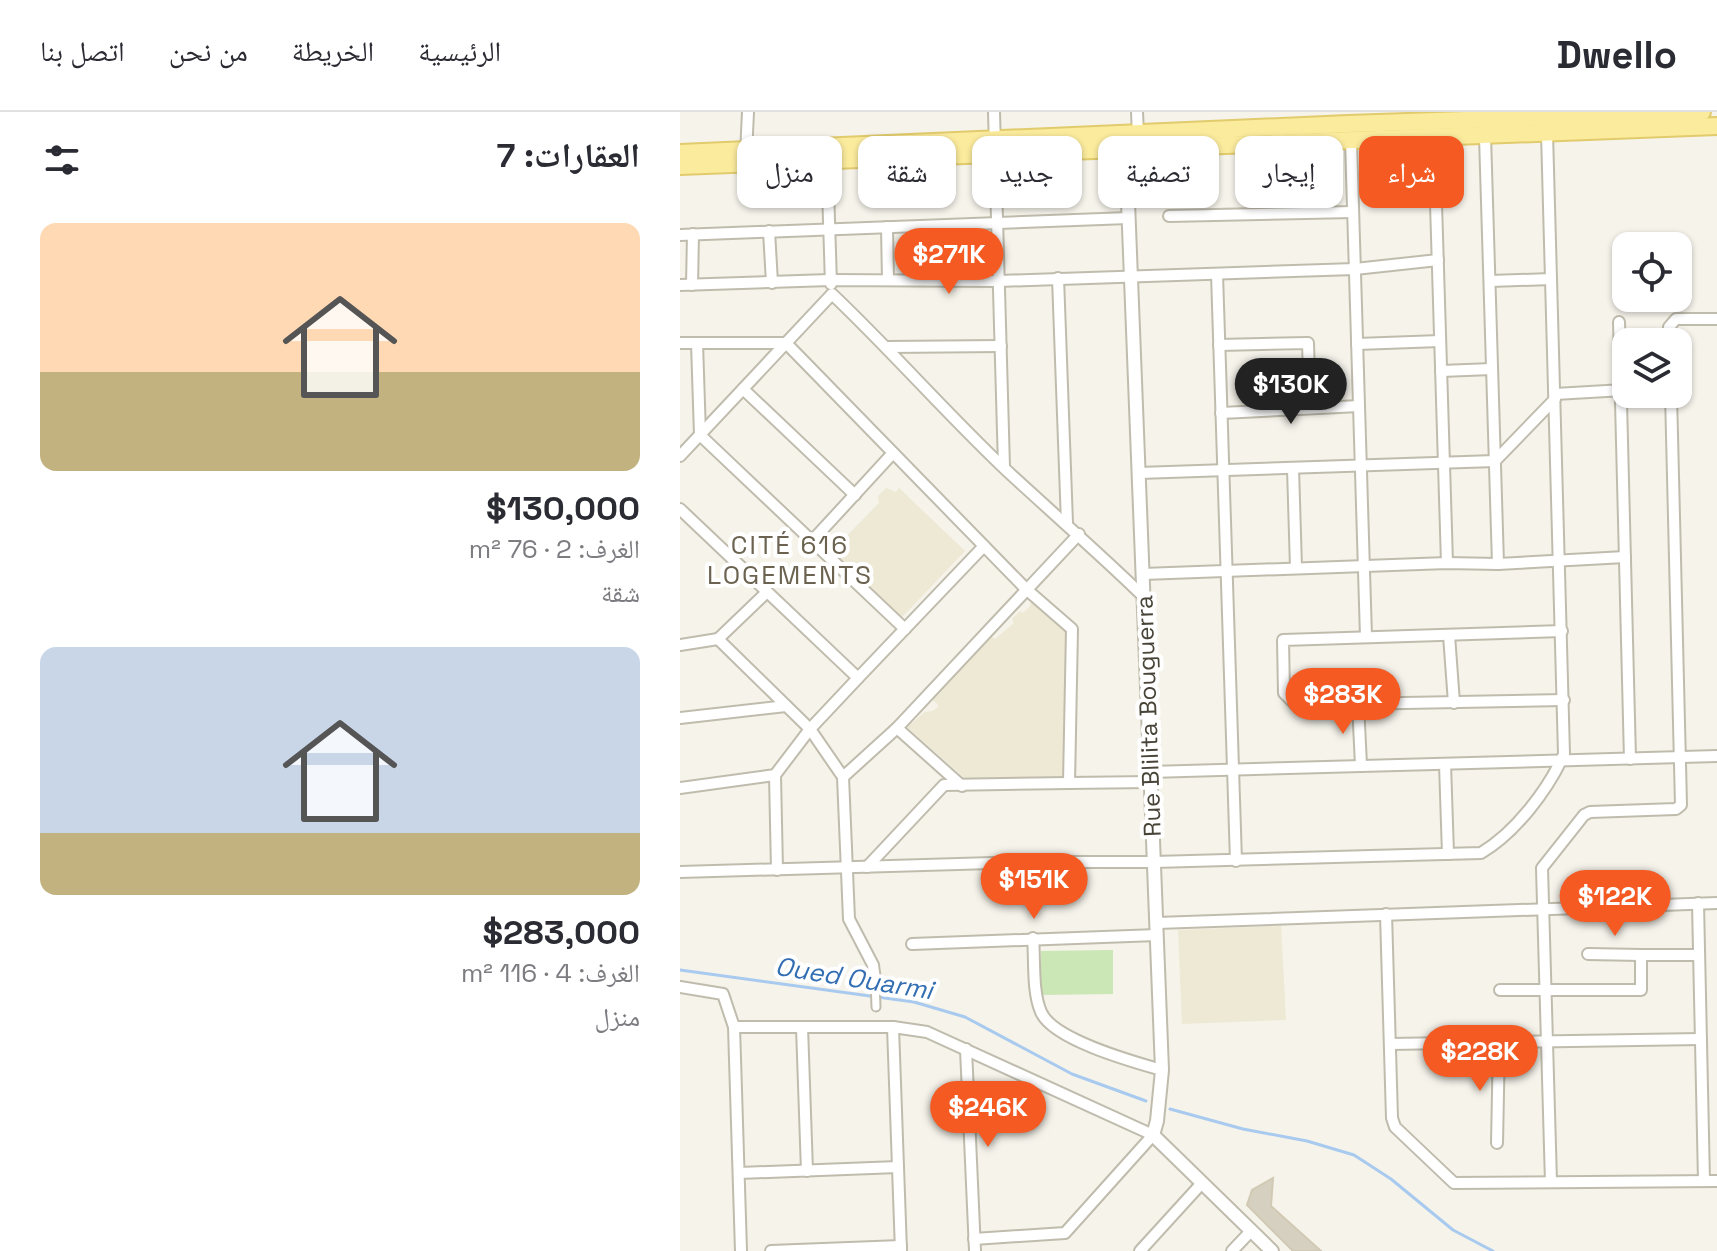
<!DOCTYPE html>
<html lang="ar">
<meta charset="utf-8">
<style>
:root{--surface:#fff;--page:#f2f2f3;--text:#2b2b33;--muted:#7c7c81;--line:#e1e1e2;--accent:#f45a22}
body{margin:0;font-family:"Space Grotesk","Noto Naskh Arabic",sans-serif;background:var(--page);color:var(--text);direction:rtl;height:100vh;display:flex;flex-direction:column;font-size:30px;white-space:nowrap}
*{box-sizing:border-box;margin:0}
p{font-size:26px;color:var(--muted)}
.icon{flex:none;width:44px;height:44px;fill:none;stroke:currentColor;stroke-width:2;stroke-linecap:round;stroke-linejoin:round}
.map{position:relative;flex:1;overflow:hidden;direction:ltr}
.panel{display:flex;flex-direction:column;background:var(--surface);width:680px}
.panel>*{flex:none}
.top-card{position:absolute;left:24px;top:24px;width:760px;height:72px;direction:rtl;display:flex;gap:16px}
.fabs{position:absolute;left:932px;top:120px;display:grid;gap:16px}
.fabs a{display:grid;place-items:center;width:80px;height:80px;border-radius:16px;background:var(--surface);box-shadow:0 2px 6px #0004;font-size:40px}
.price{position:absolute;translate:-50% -68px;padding:0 18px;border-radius:28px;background:var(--accent);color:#fff;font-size:26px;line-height:52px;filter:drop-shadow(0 2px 4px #0008)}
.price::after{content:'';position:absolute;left:50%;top:48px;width:24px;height:18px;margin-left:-12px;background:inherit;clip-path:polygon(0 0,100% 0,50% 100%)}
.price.active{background:#222;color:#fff}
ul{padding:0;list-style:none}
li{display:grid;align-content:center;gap:16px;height:424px;padding:0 40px}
li span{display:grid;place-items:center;height:248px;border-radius:16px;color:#555}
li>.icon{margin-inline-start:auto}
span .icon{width:144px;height:144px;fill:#fffc;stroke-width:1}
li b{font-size:34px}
h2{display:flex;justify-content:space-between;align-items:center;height:96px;padding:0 40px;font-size:34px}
.chip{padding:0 28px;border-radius:16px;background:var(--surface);box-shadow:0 2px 6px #0004;font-size:28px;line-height:72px}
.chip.active{background:var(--accent);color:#fff}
header{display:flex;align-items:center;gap:48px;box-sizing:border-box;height:112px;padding:0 40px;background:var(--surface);border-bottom:2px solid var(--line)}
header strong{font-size:38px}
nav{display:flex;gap:44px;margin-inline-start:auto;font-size:28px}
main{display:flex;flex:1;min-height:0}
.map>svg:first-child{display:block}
</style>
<header>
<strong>Dwello</strong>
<nav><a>الرئيسية</a><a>الخريطة</a><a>من نحن</a><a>اتصل بنا</a></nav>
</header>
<main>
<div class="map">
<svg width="1037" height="1139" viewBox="0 0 1037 1139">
<rect width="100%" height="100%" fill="#f5f3ea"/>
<g fill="#ede9d5">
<path d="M206 376 216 380 219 376 285 439 223 504 217 505 151 440 199 391 198 384Z"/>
<path d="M352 487 385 518 390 667 287 668 227 615 245 600 253 599 259 594 250 585 307 522 315 527 334 511 332 507 340 499 343 501 350 494Z"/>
<path d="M601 814 606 908 502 912 498 818Z"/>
</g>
<path fill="#cbe7b5" d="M433 838V882L361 883V839Z"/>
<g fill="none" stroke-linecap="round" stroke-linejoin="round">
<g stroke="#a9caef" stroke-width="3">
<path d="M0 858 234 890 285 905 392 962 466 989"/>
<path d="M490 997 563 1017 627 1029 674 1043 711 1067 773 1118 813 1139"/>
</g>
</g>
<path fill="#d6d0c0" stroke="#d1c9b3" stroke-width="2" d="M593 1066 591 1094 641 1139H613L567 1093 572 1078Z"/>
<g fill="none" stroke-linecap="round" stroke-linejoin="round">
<defs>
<path id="pedestrian" d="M195 868 196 895"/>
<g id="minor">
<path d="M314 0 324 355"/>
<path d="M457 0 458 23"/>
<path d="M754 26 767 451"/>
<path d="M671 29 686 525"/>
<path d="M66 42 68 0"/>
<path d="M147 45 151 172"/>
<path d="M489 104 673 100"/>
<path d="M207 115 208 168"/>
<path d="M89 119 92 171"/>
<path d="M0 123 448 106"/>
<path d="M537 162 556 749"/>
<path d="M378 166 387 411"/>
<path d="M810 169 871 167"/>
<path d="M0 173 150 168 319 169 675 157 758 148"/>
<path d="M12 173 13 122"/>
<path d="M939 210 950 647"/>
<path d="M990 230 989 215 996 207H1037"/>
<path d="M0 231H17"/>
<path d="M677 232 760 229"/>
<path d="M539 233 628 231 630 296"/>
<path d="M207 235 321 234"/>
<path d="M761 259 812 257"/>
<path d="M63 277 175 383"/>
<path d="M875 282 944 278"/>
<path d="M541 301 679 294"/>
<path d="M0 344 152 182C211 238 265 300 324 356 370 399 418 440 463 484"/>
<path d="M613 356 616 456"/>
<path d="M459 361 815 349 875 287"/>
<path d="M0 397 178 566 304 434"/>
<path d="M132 429 213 341"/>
<path d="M818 452 945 445"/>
<path d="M463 462 767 451 818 452 805 24"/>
<path d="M225 517 20 323 17 231H106L346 477 392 517 389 671 471 670"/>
<path d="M882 519 603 528 604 581 616 593 884 588"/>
<path d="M769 523 774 591"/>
<path d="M38 527 87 480"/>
<path d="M0 533 38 527 130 617 163 665 169 807 193 853 195 868"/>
<path d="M678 592 681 653"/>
<path d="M0 606 106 594"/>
<path d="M217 616 282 674"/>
<path d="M765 652 768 742"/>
<path d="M470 660 1037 644"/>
<path d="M95 663 97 758"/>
<path d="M163 665 217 616 399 422"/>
<path d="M0 676 95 663 130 617 178 566"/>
<path d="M187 755 264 673 389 671"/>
<path d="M0 760 350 750H474L801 741C835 721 868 678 884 642L867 21"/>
<path d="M1018 791 1024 1069"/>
<path d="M706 802 712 1006 715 1015 774 1071 1037 1069"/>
<path d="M477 811 1037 791"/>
<path d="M353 826C355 849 352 879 361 900 373 928 454 950 482 958"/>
<path d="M232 832 477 823"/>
<path d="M908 842 961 843"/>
<path d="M0 875 43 882 54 915"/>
<path d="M820 878H961V843H1019"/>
<path d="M122 915 127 1059"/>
<path d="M710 932 1021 927"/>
<path d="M286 937 295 1139"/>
<path d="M817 1031 819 930"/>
<path d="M59 1061 218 1055"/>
<path d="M871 1070 862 756 904 703 910 700 996 697 1001 693 991 282"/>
<path d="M61 1139 54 915H213"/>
<path d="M91 1139 221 1134"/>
<path d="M221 1139 213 915 247 920 473 1023 385 1121 294 1127"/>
<path d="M460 1139 522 1071"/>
<path d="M552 1139 571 1119"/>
</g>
<path id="tertiary" d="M451 32 446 39 482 958 477 1009 473 1023 592 1139"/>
<g id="primary">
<path d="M0 41 668 12 1022 0"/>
<path d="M0 54 1037 14"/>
</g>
</defs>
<use href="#pedestrian" stroke="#c0bcad" stroke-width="11"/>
<use href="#minor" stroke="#c0bcad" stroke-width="14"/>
<use href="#tertiary" stroke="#c0bcad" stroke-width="16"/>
<use href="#primary" stroke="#e1cb6c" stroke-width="20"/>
<use href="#pedestrian" stroke="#fff" stroke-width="7"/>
<use href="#minor" stroke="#fff" stroke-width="10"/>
<use href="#tertiary" stroke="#fff" stroke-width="12"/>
<use href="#primary" stroke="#fbeb9d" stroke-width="16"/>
</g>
<g text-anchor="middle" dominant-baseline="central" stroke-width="8" stroke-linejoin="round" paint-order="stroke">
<g font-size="24" fill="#494438" stroke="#fff">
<text transform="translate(468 604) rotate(-92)">Rue Blilita Bouguerra</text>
</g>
<g font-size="26" letter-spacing="2" fill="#6b6350" stroke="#fff">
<text x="110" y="433">CITÉ 616<tspan x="110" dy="30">LOGEMENTS</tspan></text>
</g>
<g font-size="26" font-style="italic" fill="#336eb2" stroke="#fff">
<text transform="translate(174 866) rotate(9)">Oued Ouarmi</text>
</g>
</g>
</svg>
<div class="fabs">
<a><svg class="icon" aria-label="locate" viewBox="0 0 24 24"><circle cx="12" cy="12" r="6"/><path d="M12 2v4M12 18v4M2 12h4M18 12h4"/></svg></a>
<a><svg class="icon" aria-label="layers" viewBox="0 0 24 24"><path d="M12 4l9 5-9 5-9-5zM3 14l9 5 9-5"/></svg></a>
</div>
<b class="price" style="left:269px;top:184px">$271K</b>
<b class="price active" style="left:611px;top:314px">$130K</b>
<b class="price" style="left:663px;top:624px">$283K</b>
<b class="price" style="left:354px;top:809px">$151K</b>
<b class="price" style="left:935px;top:826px">$122K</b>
<b class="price" style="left:800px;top:981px">$228K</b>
<b class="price" style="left:308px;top:1037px">$246K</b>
<div class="top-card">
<a class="chip active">شراء</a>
<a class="chip">إيجار</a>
<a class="chip">تصفية</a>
<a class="chip">جديد</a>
<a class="chip">شقة</a>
<a class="chip">منزل</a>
</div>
</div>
<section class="panel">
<h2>العقارات: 7<svg class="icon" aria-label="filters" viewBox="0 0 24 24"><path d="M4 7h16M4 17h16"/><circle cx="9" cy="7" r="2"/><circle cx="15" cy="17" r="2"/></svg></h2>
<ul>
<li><span style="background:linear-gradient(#ffd9b3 60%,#c2b280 0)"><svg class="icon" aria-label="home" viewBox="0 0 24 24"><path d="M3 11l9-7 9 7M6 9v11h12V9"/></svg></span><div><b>$130,000</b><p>الغرف: 2 · 76 m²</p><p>شقة</p></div></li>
<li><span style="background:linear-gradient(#c9d6e8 75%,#c2b280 0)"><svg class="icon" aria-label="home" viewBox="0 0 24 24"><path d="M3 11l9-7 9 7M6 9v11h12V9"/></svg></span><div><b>$283,000</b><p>الغرف: 4 · 116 m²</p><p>منزل</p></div></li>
</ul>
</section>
</main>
